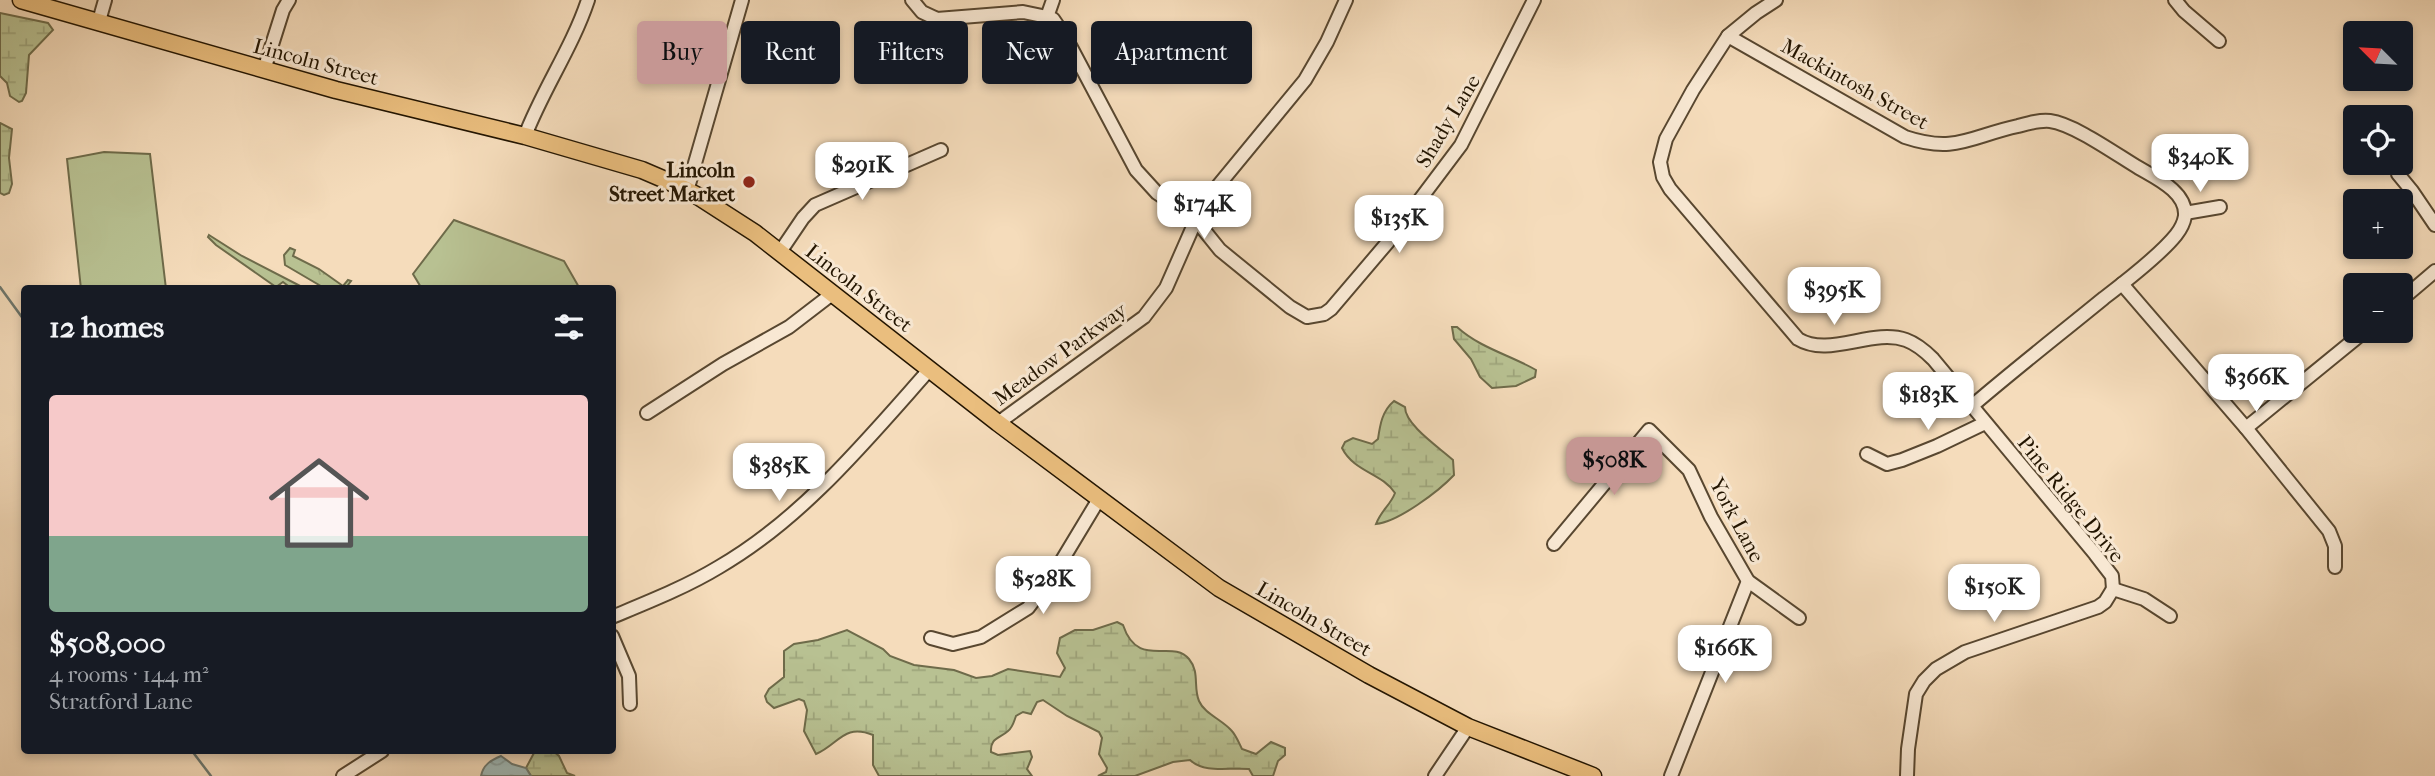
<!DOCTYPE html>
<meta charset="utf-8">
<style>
:root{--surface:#171b24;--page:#242831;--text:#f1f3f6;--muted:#9ea1a6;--accent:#c59692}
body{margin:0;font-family:"IM FELL French Canon",serif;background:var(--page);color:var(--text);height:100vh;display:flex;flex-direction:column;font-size:26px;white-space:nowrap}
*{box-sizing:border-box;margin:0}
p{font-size:23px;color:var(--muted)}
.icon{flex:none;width:38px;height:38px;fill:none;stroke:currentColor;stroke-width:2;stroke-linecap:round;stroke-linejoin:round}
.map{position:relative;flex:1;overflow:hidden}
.sheet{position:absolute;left:21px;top:285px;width:595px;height:469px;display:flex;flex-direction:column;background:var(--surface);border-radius:7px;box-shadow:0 4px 10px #0003}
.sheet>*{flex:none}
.banner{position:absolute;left:637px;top:21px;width:665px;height:63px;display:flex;gap:14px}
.needle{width:46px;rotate:294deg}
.buttons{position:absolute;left:2343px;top:21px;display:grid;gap:14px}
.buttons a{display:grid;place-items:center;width:70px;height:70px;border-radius:7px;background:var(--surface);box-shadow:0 4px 10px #0003;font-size:35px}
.price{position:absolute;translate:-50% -60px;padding:0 16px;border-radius:14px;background:#fff;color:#222;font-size:23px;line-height:46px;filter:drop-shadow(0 2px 4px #0008)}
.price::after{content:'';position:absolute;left:50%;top:42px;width:21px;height:16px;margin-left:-10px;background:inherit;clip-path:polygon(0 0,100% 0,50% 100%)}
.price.selected{background:var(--accent);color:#111}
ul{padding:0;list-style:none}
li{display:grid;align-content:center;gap:14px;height:371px;padding:0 28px}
li span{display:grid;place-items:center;height:217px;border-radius:7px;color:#555}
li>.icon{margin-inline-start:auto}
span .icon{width:126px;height:126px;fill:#fffc;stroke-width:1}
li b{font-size:30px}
h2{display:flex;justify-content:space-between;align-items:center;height:84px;padding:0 28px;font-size:30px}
.chip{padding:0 24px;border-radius:7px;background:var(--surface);box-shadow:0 4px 10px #0003;font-size:24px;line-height:63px}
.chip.selected{background:var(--accent);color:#111}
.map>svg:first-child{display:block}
</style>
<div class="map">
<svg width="2435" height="776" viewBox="0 0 2435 776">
<defs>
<pattern id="grass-tufts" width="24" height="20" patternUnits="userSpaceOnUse" patternTransform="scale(1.75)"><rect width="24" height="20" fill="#b8c192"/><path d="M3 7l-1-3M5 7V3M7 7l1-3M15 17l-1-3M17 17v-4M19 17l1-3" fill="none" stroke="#9ea57c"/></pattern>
<pattern id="wetland-marsh" width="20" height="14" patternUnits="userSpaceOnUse" patternTransform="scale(1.75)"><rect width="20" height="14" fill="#b8c192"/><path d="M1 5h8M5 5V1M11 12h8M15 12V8" fill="none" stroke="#9ea57c"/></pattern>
<pattern id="water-waves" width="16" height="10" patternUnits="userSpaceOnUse" patternTransform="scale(1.75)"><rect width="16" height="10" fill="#9fbab9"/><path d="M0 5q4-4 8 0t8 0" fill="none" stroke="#899f9d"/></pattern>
</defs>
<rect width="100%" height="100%" fill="#f5dcbb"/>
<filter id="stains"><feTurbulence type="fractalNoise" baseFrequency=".00286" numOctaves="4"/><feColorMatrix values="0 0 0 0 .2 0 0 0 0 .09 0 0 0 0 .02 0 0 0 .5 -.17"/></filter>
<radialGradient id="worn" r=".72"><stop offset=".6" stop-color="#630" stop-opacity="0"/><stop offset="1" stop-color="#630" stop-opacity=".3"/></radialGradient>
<g fill="url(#grass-tufts)" stroke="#6e6b4a" stroke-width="2">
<path d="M209 235 242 256 306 289H292L283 282 276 287 216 245 208 237Z"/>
<path d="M290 248 295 250 293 256 319 269 343 286 348 280 351 281 345 289H326L285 265 284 255Z"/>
</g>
<g fill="url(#wetland-marsh)" stroke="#6e6b4a" stroke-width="2">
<path d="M0 13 48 23 53 30 29 55 26 93 22 101 19 102 10 96 7 83 0 76Z"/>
<path d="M0 123 12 129 9 158 12 184 9 193 4 195 0 193Z"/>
<path d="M1452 327H1457C1480 348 1510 355 1536 370L1535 377 1516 386 1492 388 1480 377 1471 359 1454 339Z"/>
<path d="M1394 401 1405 407C1405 425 1440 448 1453 460L1454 475C1439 491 1398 522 1376 524 1382 509 1390 506 1395 493 1382 473 1354 472 1342 448L1345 442 1353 438 1372 444 1378 439C1380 425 1382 411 1394 401Z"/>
<path d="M1117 622 1123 625C1138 670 1172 638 1189 659 1200 672 1193 687 1199 701 1204 713 1222 720 1231 730 1236 735 1239 743 1242 749L1256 754 1271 742 1285 748V755L1278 761 1273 776H1253L1249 769C1229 767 1205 774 1190 760L1173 762 1135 776H1098L1106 772 1107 768 1099 754 1102 738 1099 732 1067 716 1043 700 1037 702 1031 714 1023 712 1016 716C1014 721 1013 727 1008 731 999 739 990 738 991 752L998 755 1030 751 1032 757 1027 769 1032 776H879L873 765V735C844 723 839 744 816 754L804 731 807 710 804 701 799 699 774 708 767 702 765 696 769 689 784 677V651L794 644 818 640 847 630 883 649 890 656 914 665 954 670 976 678 992 676 1008 669 1060 677 1065 668 1057 653 1060 638 1075 630H1093Z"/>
<path d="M535 751H553L559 756 567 773 575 776H531L526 768Z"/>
</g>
<g fill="#b8c192" stroke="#6e6b4a" stroke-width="2">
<path d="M104 152 150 154 166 289H81L67 159Z"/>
<path d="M454 220 564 261 580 289H422L413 274Z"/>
</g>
<path fill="url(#water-waves)" stroke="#6d786f" stroke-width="2" d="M501 756 512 764 526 768 531 776H481C483 765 491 760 501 756Z"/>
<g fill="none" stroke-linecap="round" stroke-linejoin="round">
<g stroke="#6d786f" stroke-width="2.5">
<path d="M0 287 24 320"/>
<path d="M192 751 211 776"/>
</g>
<defs>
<g id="minor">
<path d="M912 0 922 12 937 19 1023 12 1047 17"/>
<path d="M1053 0 1047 17 1053 19 1066 38 1136 170 1157 193 1195 219 1220 250 1290 307 1307 317 1324 314 1331 309 1388 242 1461 145 1534 0"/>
<path d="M1776 0 1756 13 1728 36 1693 90 1666 139 1660 162 1663 177 1670 189 1798 339C1829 358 1872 328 1906 340 1917 344 1925 351 1933 359L2095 554 2112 576 2113 589"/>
<path d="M2175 0 2184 11 2219 41"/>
<path d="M99 21 105 0"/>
<path d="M1728 36 1905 137C1956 154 1971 136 2018 126 2029 123 2039 120 2050 121 2074 124 2117 155 2139 168 2156 178 2187 192 2185 216 2184 222 2180 230 2176 235 2160 255 2125 282 2104 298 2060 334 2015 369 1972 406"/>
<path d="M264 70 283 10 289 0"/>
<path d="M525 136C543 89 572 48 588 0"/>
<path d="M2398 174 2412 191 2435 225"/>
<path d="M687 191 742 0"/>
<path d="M2185 213 2220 207"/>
<path d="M780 252 803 218 815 205 941 150"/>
<path d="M2122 284 2246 428 2329 531 2335 546V567"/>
<path d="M2401 300 2435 271"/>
<path d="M647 413 723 364 789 327 832 294"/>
<path d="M998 423 1144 317 1166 288 1203 204 1305 80 1327 42 1346 0"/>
<path d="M2246 428 2365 331"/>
<path d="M1867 454 1887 464 1902 460 1937 446 1985 423"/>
<path d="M1554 544 1649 430 1689 470 1711 517 1748 581 1799 618"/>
<path d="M612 617C648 602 686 587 719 567 802 519 866 441 929 370"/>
<path d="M612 636 629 676 630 704"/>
<path d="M931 638 953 644 981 637 1028 608 1055 572 1099 499"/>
<path d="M343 776 382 751"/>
<path d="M1435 776 1468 727"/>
<path d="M1671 776 1748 581"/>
<path d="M1907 776 1908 749 1916 694 1924 681 1936 669 1965 652 2098 607 2105 602 2113 589 2144 599 2170 616"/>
</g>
<path id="major" d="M21 0 336 90 525 136 642 170 670 182 696 195 755 233 998 423 1219 588 1369 675 1468 727 1593 776"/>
</defs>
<use href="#minor" stroke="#584730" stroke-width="16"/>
<use href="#major" stroke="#231501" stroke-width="19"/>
<use href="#minor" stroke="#f8e8d3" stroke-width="12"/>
<use href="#major" stroke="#eabe7e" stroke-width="16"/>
</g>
<circle fill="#8f2418" stroke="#f8e8d3" stroke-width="2.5" cx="749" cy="182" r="7"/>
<g text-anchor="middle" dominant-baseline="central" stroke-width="6" stroke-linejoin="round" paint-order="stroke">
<g font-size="21" fill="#231501" stroke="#f8e8d3">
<text transform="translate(316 62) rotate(15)">Lincoln Street</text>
<text transform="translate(1855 84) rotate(29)">Mackintosh Street</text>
<text transform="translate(1448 121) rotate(-59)">Shady Lane</text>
<text transform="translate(859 288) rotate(38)">Lincoln Street</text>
<text transform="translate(1060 354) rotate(-36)">Meadow Parkway</text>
<text transform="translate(2071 499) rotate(51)">Pine Ridge Drive</text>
<text transform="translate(1737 520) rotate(62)">York Lane</text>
<text transform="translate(1314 619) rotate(30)">Lincoln Street</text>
</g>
<g font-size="21" font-weight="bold" fill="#231501" stroke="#f8e8d3" text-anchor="end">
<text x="735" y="170">Lincoln<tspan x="735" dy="24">Street Market</tspan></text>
</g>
</g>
<rect width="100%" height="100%" filter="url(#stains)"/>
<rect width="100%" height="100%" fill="url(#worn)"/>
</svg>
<div class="buttons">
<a><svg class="needle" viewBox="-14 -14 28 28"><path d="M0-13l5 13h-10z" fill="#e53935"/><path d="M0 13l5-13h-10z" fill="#9ea1a6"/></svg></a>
<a><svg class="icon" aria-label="locate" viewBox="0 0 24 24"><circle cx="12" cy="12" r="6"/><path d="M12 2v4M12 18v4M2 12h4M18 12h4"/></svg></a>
<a>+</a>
<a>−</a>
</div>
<b class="price" style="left:2200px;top:194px">$340K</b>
<b class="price" style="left:862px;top:202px">$291K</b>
<b class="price" style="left:1204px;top:241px">$174K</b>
<b class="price" style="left:1399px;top:255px">$135K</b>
<b class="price" style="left:1834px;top:327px">$395K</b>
<b class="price" style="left:2256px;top:414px">$366K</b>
<b class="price" style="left:1928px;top:432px">$183K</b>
<b class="price selected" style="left:1614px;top:497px">$508K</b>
<b class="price" style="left:779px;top:503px">$385K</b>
<b class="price" style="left:1043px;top:616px">$528K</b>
<b class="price" style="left:1994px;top:624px">$150K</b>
<b class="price" style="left:1725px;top:685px">$166K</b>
<div class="banner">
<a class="chip selected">Buy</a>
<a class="chip">Rent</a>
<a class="chip">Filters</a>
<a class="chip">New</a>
<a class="chip">Apartment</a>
</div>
<section class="sheet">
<h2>12 homes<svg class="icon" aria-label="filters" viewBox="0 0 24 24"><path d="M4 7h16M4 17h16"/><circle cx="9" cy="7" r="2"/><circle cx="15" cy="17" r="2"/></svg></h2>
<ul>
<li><span style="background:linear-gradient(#f6c9c9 65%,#7fa58c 0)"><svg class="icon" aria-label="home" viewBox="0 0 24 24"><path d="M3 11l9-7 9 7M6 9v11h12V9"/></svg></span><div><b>$508,000</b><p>4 rooms · 144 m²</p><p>Stratford Lane</p></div></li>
</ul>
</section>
</div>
